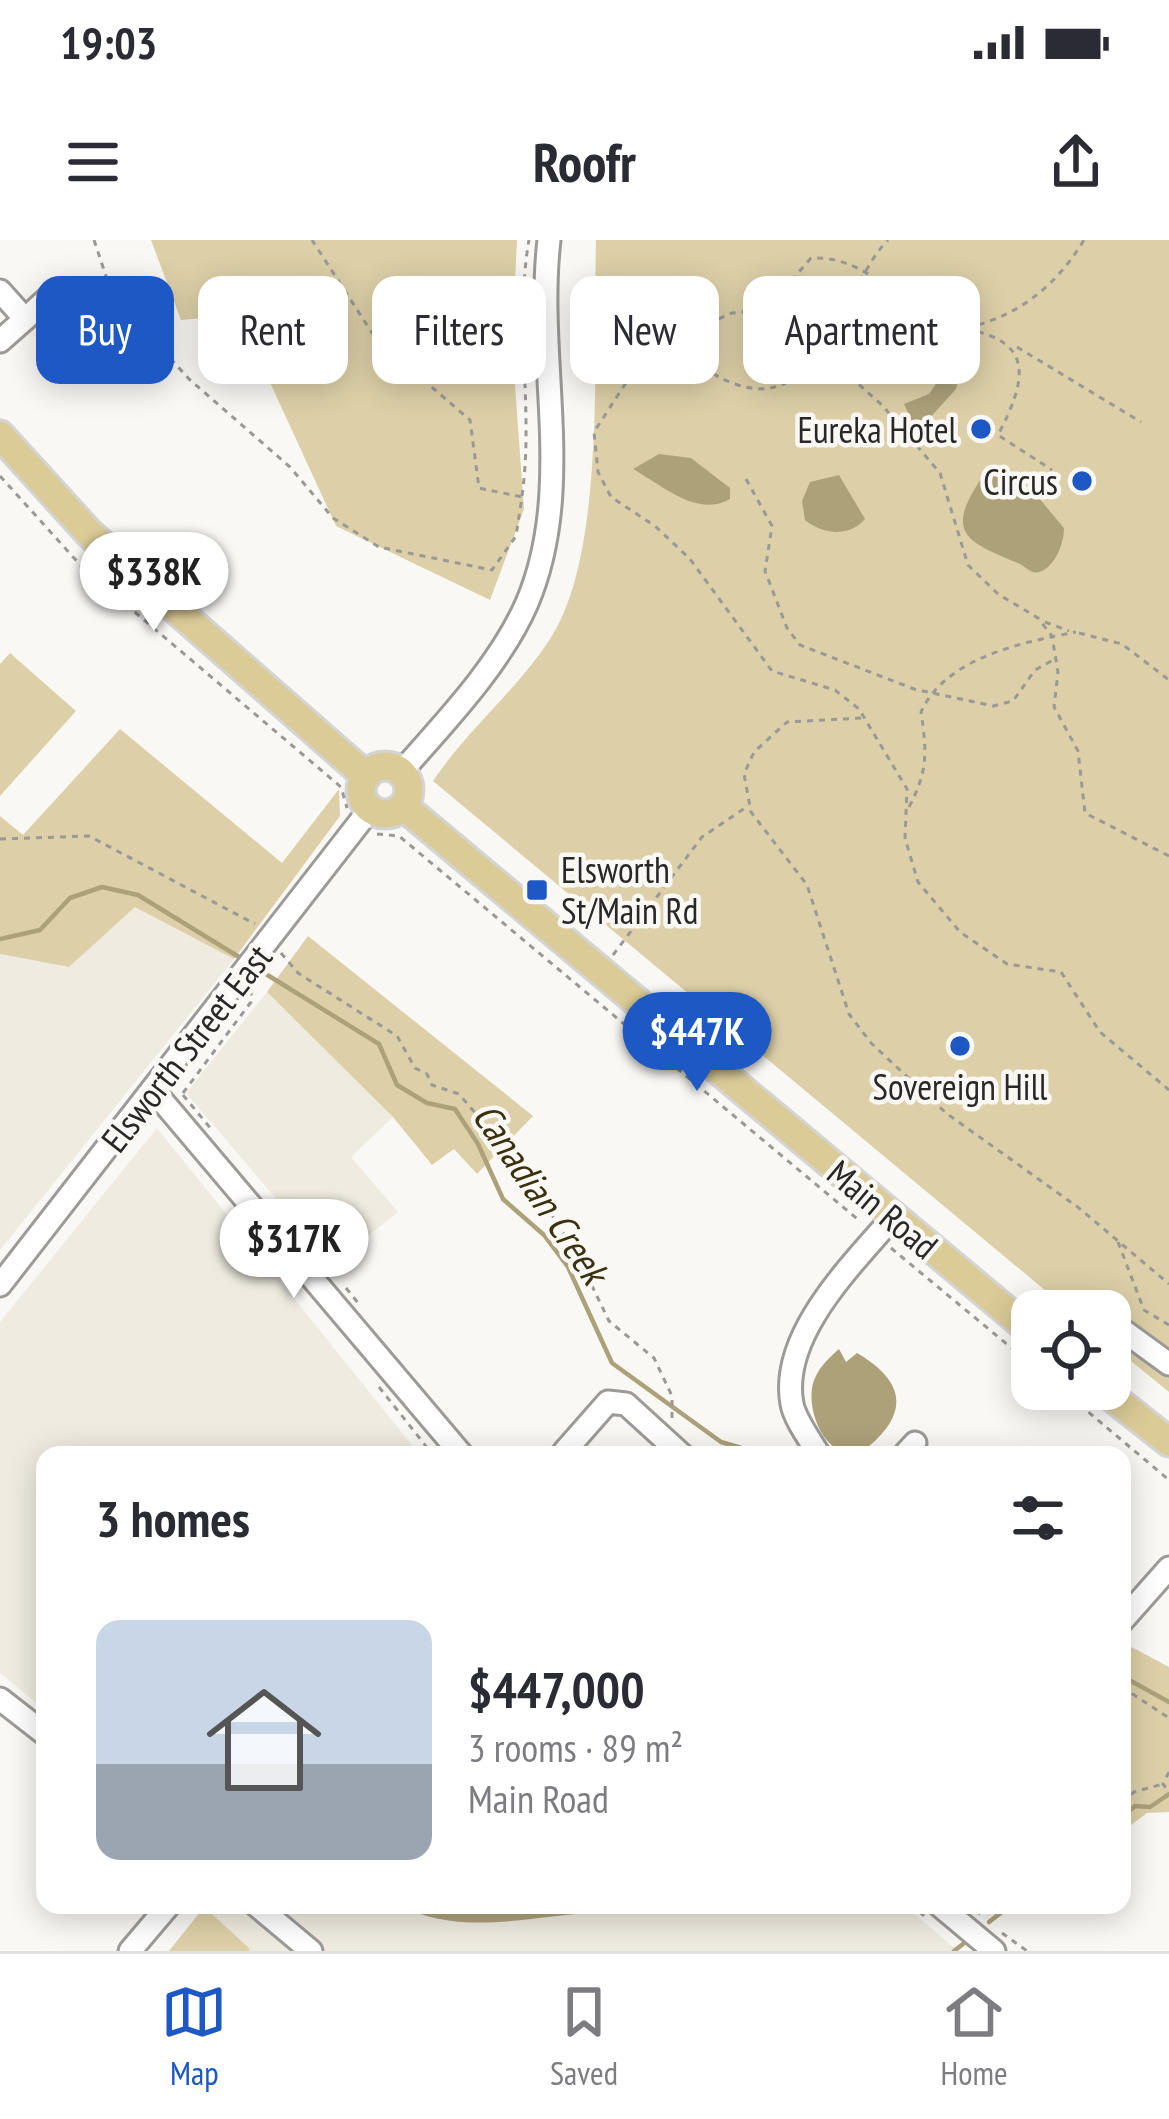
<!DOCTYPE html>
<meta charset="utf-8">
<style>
:root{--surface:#fff;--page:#f7f7f7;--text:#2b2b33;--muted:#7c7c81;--line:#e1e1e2;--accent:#1e58c4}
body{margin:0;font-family:"PT Sans Narrow",sans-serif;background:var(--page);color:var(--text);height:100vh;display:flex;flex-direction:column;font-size:45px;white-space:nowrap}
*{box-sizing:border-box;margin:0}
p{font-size:39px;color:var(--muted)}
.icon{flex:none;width:66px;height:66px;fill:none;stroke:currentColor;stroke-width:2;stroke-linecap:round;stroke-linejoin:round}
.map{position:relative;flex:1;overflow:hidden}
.panel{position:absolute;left:36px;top:1206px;width:1095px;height:468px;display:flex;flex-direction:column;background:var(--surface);border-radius:24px;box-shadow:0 6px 30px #0003}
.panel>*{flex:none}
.guide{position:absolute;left:36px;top:36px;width:1098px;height:108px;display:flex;gap:24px}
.fabs{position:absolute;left:1011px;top:1050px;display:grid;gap:24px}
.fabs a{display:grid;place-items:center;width:120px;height:120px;border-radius:24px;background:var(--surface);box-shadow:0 6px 30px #0003;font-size:60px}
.price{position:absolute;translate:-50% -102px;padding:0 27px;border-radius:42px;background:#fff;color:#222;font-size:39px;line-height:78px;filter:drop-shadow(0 3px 6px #0008)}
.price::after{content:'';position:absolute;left:50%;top:72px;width:36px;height:27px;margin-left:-18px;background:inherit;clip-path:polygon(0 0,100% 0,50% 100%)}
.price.on{background:var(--accent);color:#fff}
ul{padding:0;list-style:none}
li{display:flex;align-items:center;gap:36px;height:300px;padding:0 60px}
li+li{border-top:3px solid var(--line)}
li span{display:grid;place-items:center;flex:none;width:336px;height:240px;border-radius:24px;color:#555}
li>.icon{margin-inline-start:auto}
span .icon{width:144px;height:144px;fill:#fffc;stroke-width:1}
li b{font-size:51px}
h2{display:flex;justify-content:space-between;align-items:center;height:144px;padding:0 60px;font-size:51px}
.chip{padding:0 42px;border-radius:24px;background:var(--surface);box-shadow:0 6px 30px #0003;font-size:42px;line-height:108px}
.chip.on{background:var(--accent);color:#fff}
.status{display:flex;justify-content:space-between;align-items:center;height:84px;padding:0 60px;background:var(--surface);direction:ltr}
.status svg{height:33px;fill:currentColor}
header{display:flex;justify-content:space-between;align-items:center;height:156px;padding:0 60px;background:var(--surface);font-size:54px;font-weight:700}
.menu{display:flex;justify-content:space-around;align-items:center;height:168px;border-top:3px solid var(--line);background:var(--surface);font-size:33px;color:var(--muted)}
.menu a{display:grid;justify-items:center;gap:6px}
.menu .on{color:var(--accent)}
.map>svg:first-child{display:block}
</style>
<div class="status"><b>19:03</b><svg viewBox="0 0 49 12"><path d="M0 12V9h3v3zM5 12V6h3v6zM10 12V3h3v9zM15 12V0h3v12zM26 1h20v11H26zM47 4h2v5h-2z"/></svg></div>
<header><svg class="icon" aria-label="menu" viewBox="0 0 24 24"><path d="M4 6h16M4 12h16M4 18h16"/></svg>Roofr<svg class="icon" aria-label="share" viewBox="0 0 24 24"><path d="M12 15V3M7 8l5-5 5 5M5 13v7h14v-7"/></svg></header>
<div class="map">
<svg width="1169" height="1711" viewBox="0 0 1169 1711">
<rect width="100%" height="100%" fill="#f9f8f5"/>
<g fill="#efebe0">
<path d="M135 666 234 719 0 1010V714L69 727Z"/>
<path d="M267 752 393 877 351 917 398 972 332 1024 186 853Z"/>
<path d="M157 888 420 1215H45V1470L0 1433V1082Z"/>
<path d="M904 1665 958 1711H250L204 1667Z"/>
</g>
<g fill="#ddd0a8">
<path d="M151 0H517L512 104 524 269 490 360 336 286 239 75 181 80Z"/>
<path d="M596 0H1169V1152L1110 1104V1071H1070L433 541C467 490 517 450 550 399 607 313 593 106 596 0Z"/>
<path d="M10 413 76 471 0 556V424Z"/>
<path d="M120 489 282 623 339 549 340 576 234 719 135 667 69 727 0 714V576L23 595Z"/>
<path d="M308 696 533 876 477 934 454 909 432 925 393 877 267 752Z"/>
<path d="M1122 1402 1169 1427V1572L1147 1573 1122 1592Z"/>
<path d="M204 1667 248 1707 250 1711H169Z"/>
</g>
<g fill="#ada17a">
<path d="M946 129 959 137 956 149 927 181H912L904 164 929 154Z"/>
<path d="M659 214 691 218 730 248V259C697 278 662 245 633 229Z"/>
<path d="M999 234 1038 257 1064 288C1064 302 1057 322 1044 330 1032 337 1027 327 1018 323 965 301 944 293 983 236Z"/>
<path d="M839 235 865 279C850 297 823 295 805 280L802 261 810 242Z"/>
<path d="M839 1109 846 1122 857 1113C898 1137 912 1166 875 1201 868 1207 861 1213 851 1213 820 1212 804 1161 815 1138 820 1126 830 1117 839 1109Z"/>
<path d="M400 1665H606L600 1672C535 1675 460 1698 400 1665Z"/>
</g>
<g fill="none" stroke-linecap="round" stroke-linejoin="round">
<g stroke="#ada17a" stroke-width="4.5">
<path d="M0 699 40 690 70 658 102 647 138 655 239 717"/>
<path d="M261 731 379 804 397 845 427 863 455 869 478 904 503 959 544 995 568 1027 612 1123 721 1202 765 1215"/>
<path d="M1122 1436 1169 1462"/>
<path d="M1122 1577 1135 1566 1150 1567 1169 1554"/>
<path d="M989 1682 1011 1665"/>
<path d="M954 1711 963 1704"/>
</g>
<defs>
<g id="minor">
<path d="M0 51 25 79 0 101"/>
<path d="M25 79 57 50"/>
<path d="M402 531C446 481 500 425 527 363 576 248 535 120 549 0"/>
<path d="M153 850 462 1215"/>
<path d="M0 1045 370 569"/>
<path d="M1110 1081 1169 1124"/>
<path d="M564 1212 608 1162 626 1164 682 1215"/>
<path d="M819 1215C811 1201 795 1180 792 1164 779 1095 853 1024 893 977"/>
<path d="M904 1215 915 1203"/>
<path d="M1122 1381 1169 1328"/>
<path d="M0 1459 45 1494"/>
<path d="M256 1665 311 1711"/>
<path d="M939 1665 994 1711"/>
<path d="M130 1711 169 1665"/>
</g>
<g id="major">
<path d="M0 195 89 293 366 536"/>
<circle cx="385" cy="550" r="24"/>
<path d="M403 566 1032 1092"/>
<path d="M1102 1149 1169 1202"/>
</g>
</defs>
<use href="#minor" stroke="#9c9b98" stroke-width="27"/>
<use href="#major" stroke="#d4d4d4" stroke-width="33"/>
<g stroke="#9a9996" stroke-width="3" stroke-dasharray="6 6" stroke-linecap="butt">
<path d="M94 0 112 54 189 139 290 227 333 278 379 307 492 330 516 296 522 257 479 248 470 180 376 99 312 0"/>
<path d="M753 68 792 37"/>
<path d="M797 89 793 39 811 18C874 15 905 77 964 88 1017 78 1057 45 1084 0"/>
<path d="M966 89C1036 102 1026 141 998 195L1052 230"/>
<path d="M683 97C696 122 710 136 738 145 822 173 846 41 888 0"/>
<path d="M1017 107 1141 182"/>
<path d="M0 236 84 329 341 547 347 568"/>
<path d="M746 239 772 286 765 331 787 388 800 405 914 449 993 466 1013 461 1035 430 1055 419"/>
<path d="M522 256C534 171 514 85 529 0"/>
<path d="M1045 382 1069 391"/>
<path d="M1079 393 1122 404 1169 440"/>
<path d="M861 478 787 482 754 512 744 534 751 572 807 645 849 774 871 803 946 873 1079 968 1169 1044"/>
<path d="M909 567C928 531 927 512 921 472 946 417 1024 402 1076 392"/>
<path d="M377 594 399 596 861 982"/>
<path d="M0 599 89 596 255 684"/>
<path d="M1169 616 1085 573 1078 511 1054 467 1058 432 1052 396 1038 378 998 354 968 325 940 233 882 165 787 81 762 70 732 73 692 91 629 138 594 192 598 232 611 257 655 286 690 319 772 431 835 450 859 469 907 549 905 598 918 642 960 692 1007 724 1061 732 1100 792 1169 850"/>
<path d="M281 713 298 733 397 796 415 828 427 834 432 845 459 854 523 929 577 1015 609 1081 654 1118 672 1156V1182"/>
<path d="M613 715 702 597 745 568"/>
<path d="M183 853 251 762V749"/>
<path d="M183 855 212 890"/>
<path d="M1118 1002 1144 1070 1169 1085"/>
<path d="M891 1008 1032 1125"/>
<path d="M346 1048 359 1064"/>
<path d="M379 1147 433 1215"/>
<path d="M1061 1149 1169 1240"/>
<path d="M1122 1447 1169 1478"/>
<path d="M1169 1532 1163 1544 1169 1552"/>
<path d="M1122 1562 1134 1552 1163 1544"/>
<path d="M912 1665 924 1676"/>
<path d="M978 1674 991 1665"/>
<path d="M1002 1693 1027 1711"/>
</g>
<use href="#minor" stroke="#fff" stroke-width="21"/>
<use href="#major" stroke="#dbcb97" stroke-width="27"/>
</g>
<g fill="#1e58c4" stroke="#f9f8f5" stroke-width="4.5">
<circle cx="981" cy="189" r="12"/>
<circle cx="1082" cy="241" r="12"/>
<rect x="525" y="638" width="24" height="24" rx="6"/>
<circle cx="960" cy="806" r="12"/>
</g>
<g text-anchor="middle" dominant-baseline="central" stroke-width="9" stroke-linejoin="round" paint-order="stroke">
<g font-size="36" fill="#292827" stroke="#f9f8f5" text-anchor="end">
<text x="957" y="189">Eureka Hotel</text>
<text x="1058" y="241">Circus</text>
<text x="561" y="629" text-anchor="start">Elsworth<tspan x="561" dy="41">St/Main Rd</tspan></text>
<text x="960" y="846" text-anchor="middle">Sovereign Hill</text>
</g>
<g font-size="36" fill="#292827" stroke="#f9f8f5">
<text transform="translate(186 808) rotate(-52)">Elsworth Street East</text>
<text transform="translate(883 969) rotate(40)">Main Road</text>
</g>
<g font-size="39" font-style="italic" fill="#3b3110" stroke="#f9f8f5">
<text transform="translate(541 953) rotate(56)">Canadian Creek</text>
</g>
</g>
</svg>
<div class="fabs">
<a><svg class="icon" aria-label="locate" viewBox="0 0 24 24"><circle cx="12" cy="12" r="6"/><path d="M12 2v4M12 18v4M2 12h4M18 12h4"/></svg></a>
</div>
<b class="price" style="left:154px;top:394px">$338K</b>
<b class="price on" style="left:697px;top:854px">$447K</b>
<b class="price" style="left:294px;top:1061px">$317K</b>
<div class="guide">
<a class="chip on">Buy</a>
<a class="chip">Rent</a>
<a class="chip">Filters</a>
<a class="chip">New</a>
<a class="chip">Apartment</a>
</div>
<section class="panel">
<h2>3 homes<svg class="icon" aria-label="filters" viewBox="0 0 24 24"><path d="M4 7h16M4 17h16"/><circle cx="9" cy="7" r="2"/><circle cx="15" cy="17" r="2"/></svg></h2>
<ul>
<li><span style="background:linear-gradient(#c9d6e8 60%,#9aa5b1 0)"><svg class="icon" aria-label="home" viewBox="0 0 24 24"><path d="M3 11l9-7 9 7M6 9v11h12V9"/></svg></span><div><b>$447,000</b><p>3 rooms · 89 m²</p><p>Main Road</p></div></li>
</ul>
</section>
</div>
<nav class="menu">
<a class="on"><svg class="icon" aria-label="map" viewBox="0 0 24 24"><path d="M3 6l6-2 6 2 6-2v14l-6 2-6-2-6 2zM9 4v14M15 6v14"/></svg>Map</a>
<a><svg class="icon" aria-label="saved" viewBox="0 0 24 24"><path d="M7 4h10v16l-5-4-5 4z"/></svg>Saved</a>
<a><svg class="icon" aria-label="home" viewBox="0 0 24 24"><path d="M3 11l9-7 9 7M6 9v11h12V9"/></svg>Home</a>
</nav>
